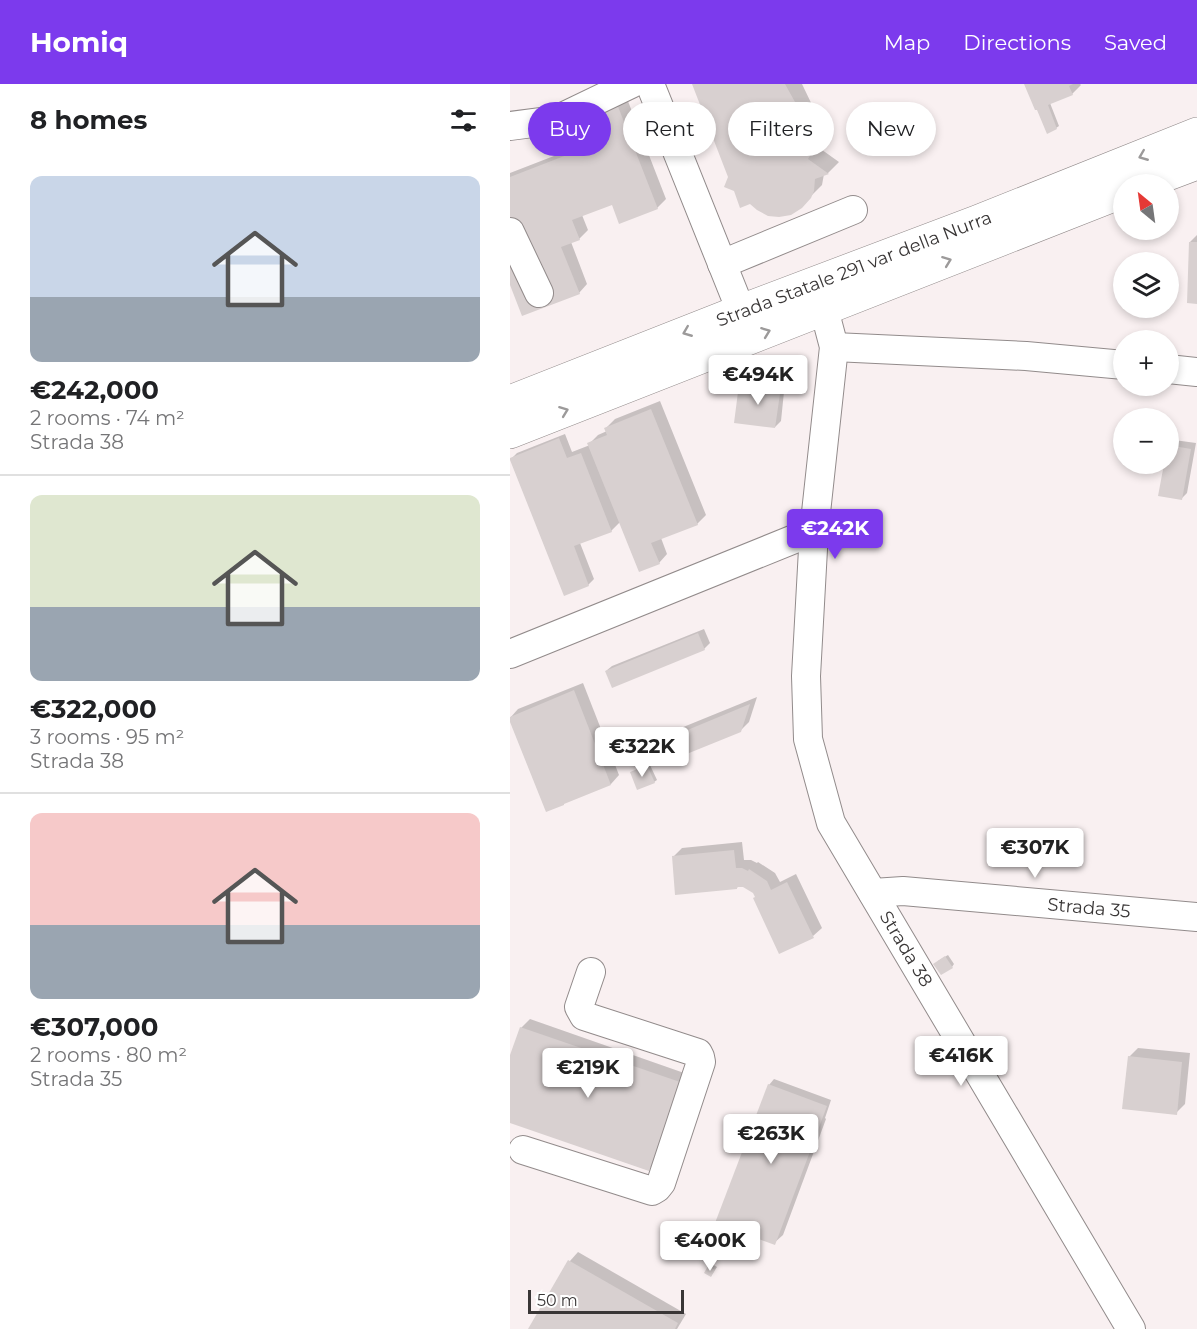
<!DOCTYPE html>
<meta charset="utf-8">
<style>
:root{--surface:#fff;--page:#f2f2f2;--text:#202124;--muted:#757577;--line:#e0e0e0;--accent:#7c3aed}
body{margin:0;font-family:Montserrat,sans-serif;background:var(--page);color:var(--text);height:100vh;display:flex;flex-direction:column;font-size:22px;white-space:nowrap}
*{box-sizing:border-box;margin:0}
p{font-size:20px;color:var(--muted)}
.icon{flex:none;width:33px;height:33px;fill:none;stroke:currentColor;stroke-width:2;stroke-linecap:round;stroke-linejoin:round}
.map{position:relative;flex:1;overflow:hidden}
.details{display:flex;flex-direction:column;background:var(--surface);width:510px}
.details>*{flex:none}
.banner{position:absolute;left:18px;top:18px;width:570px;height:54px;display:flex;gap:12px}
.needle{width:39px;rotate:331deg}
.buttons{position:absolute;left:603px;top:90px;display:grid;gap:12px}
.buttons a{display:grid;place-items:center;width:66px;height:66px;border-radius:50%;background:var(--surface);box-shadow:0 3px 9px #0003;font-size:30px}
.scale{position:absolute;left:18px;bottom:15px;width:156px;box-sizing:border-box;padding-left:6px;border:3px solid #393636;border-top:0;font-size:16px;line-height:21px;white-space:nowrap;color:#393636;-webkit-text-stroke:4px #fff;paint-order:stroke}
.price{position:absolute;translate:-50% -51px;padding:0 14px;border-radius:6px;background:#fff;color:#222;font-size:20px;line-height:39px;filter:drop-shadow(0 2px 3px #0008)}
.price::after{content:'';position:absolute;left:50%;top:36px;width:18px;height:14px;margin-left:-9px;background:inherit;clip-path:polygon(0 0,100% 0,50% 100%)}
.price.selected{background:var(--accent);color:#fff}
ul{padding:0;list-style:none}
li{display:grid;align-content:center;gap:12px;height:318px;padding:0 30px}
li+li{border-top:2px solid var(--line)}
li span{display:grid;place-items:center;height:186px;border-radius:12px;color:#555}
li>.icon{margin-inline-start:auto}
span .icon{width:108px;height:108px;fill:#fffc;stroke-width:1}
li b{font-size:26px}
h2{display:flex;justify-content:space-between;align-items:center;height:72px;padding:0 30px;font-size:26px}
.chip{padding:0 21px;border-radius:27px;background:var(--surface);box-shadow:0 3px 9px #0003;font-size:21px;line-height:54px}
.chip.selected{background:var(--accent);color:#fff}
header{display:flex;align-items:center;gap:36px;box-sizing:border-box;height:84px;padding:0 30px;background:var(--accent);color:#fff}
header strong{font-size:28px}
nav{display:flex;gap:33px;margin-inline-start:auto;font-size:21px}
main{display:flex;flex:1;min-height:0}
.map>svg:first-child{display:block}
</style>
<header>
<strong>Homiq</strong>
<nav><a>Map</a><a>Directions</a><a>Saved</a></nav>
</header>
<main>
<section class="details">
<h2>8 homes<svg class="icon" aria-label="filters" viewBox="0 0 24 24"><path d="M4 7h16M4 17h16"/><circle cx="9" cy="7" r="2"/><circle cx="15" cy="17" r="2"/></svg></h2>
<ul>
<li><span style="background:linear-gradient(#c9d6e8 65%,#9aa5b1 0)"><svg class="icon" aria-label="home" viewBox="0 0 24 24"><path d="M3 11l9-7 9 7M6 9v11h12V9"/></svg></span><div><b>€242,000</b><p>2 rooms · 74 m²</p><p>Strada 38</p></div></li>
<li><span style="background:linear-gradient(#dfe7d0 60%,#9aa5b1 0)"><svg class="icon" aria-label="home" viewBox="0 0 24 24"><path d="M3 11l9-7 9 7M6 9v11h12V9"/></svg></span><div><b>€322,000</b><p>3 rooms · 95 m²</p><p>Strada 38</p></div></li>
<li><span style="background:linear-gradient(#f6c9c9 60%,#9aa5b1 0)"><svg class="icon" aria-label="home" viewBox="0 0 24 24"><path d="M3 11l9-7 9 7M6 9v11h12V9"/></svg></span><div><b>€307,000</b><p>2 rooms · 80 m²</p><p>Strada 35</p></div></li>
</ul>
</section>
<div class="map">
<svg width="687" height="1245" viewBox="0 0 687 1245">
<rect width="100%" height="100%" fill="#f9f0f1"/>
<g fill="#0003">
<path d="M184 0H292L304 25 313 56 308 63 329 78 318 89 314 90 312 101 287 126 219 93Z"/>
<path d="M516 0H570L571 1 562 10 540 19 549 42 546 44Z"/>
<path d="M116 12 156 115 147 124 102 119 72 131 78 146 69 155 61 158 77 200 69 209 0 197V89L80 58 71 35Z"/>
<path d="M687 151V218L680 158Z"/>
<path d="M249 294 275 298 271 337 265 343 229 309 235 303 243 304V300Z"/>
<path d="M150 317 196 431 187 440 151 454 157 470 149 479 110 438 101 447 70 459 84 495 78 501 1 375 7 369 55 350 62 368 80 361 79 360 88 351 97 347 96 344 105 335Z"/>
<path d="M664 356 686 359 677 409 672 414 650 411 655 380H658V361Z"/>
<path d="M194 545 200 559 194 565 96 587 102 582Z"/>
<path d="M73 599 109 691 101 700 56 717 0 634 8 625Z"/>
<path d="M247 613 239 638 230 647 152 657 161 648Z"/>
<path d="M140 681 147 696 144 698 122 688Z"/>
<path d="M232 758 234 776H241L247 779 248 778 265 789 270 798 286 790 312 844 303 852 246 813 244 808 233 801H229L227 804 163 773 172 764Z"/>
<path d="M438 871 444 880 442 883 428 877Z"/>
<path d="M20 935 177 990 147 1077 138 1086 0 1038V976L11 944Z"/>
<path d="M628 964 680 969 675 1020 666 1029 619 973Z"/>
<path d="M264 995 321 1016 315 1034 316 1035 273 1151 264 1159 259 1001Z"/>
<path d="M68 1168 176 1230 167 1245H20L60 1177Z"/>
<path d="M202 1180 207 1183 201 1192 196 1189Z"/>
</g>
<g fill="#d8d0d0">
<path d="M182 0H275L285 18 293 36 302 68 298 75 319 90 305 95 304 107 301 114 292 124 281 131 269 133 258 132 247 126 240 120 230 124 224 107 214 103 218 93Z"/>
<path d="M514 0H563L559 2 563 11 538 21 547 45 537 50 527 26H525Z"/>
<path d="M107 20 148 125 109 140 102 121 62 136 70 156 51 163 70 210 12 232 0 201V93L80 62 69 34Z"/>
<path d="M679 158H687V220L677 219Z"/>
<path d="M242 299 271 303 265 344 224 339 228 308 241 310Z"/>
<path d="M141 325 188 441 141 459 150 480 129 488 77 359 97 351 94 344Z"/>
<path d="M49 354 57 374 71 369 102 448 64 462 79 502 54 512 0 376V374Z"/>
<path d="M658 361 681 365 672 416 648 412 654 380H658Z"/>
<path d="M188 549 195 566 102 604 95 587Z"/>
<path d="M64 606 101 701 54 720V721L36 728 0 638V633Z"/>
<path d="M240 620 231 648 147 682 151 657Z"/>
<path d="M137 681 145 699 127 706 120 688Z"/>
<path d="M224 766 226 784H232L238 787 239 785 257 797 261 806 277 798 304 854 269 870 243 814 245 813 243 809 233 803H227V805L165 811 162 772Z"/>
<path d="M435 872 443 884 431 891 423 880Z"/>
<path d="M10 943 170 998 139 1087 0 1039V971Z"/>
<path d="M618 972 672 978 667 1031 612 1025Z"/>
<path d="M258 1000 317 1022 265 1161 205 1139Z"/>
<path d="M58 1176 168 1239 165 1245H18Z"/>
<path d="M198 1182 205 1186 201 1193 194 1189Z"/>
</g>
<g fill="none" stroke-linecap="round" stroke-linejoin="round">
<defs>
<g id="minor">
<path d="M140 0 231 227"/>
<path d="M0 42 46 36 121 0"/>
<path d="M0 148 29 209"/>
<path d="M212 180 343 126"/>
<path d="M314 225 324 263 304 447 296 592 298 655 321 739 621 1245"/>
<path d="M324 263 516 272 614 281"/>
<path d="M658 285 687 288"/>
<path d="M0 570 304 447"/>
<path d="M363 809 393 807 687 833"/>
<path d="M13 1066 142 1107 147 1104 151 1099 191 978 190 973 188 969 74 932 69 923 81 888"/>
</g>
<g id="major">
<path d="M631 100 687 79"/>
<path d="M0 318 231 227 467 138 687 50"/>
<path d="M0 348 614 107"/>
</g>
</defs>
<use href="#minor" stroke="#928b8b" stroke-width="30"/>
<use href="#major" stroke="#928b8b" stroke-width="34"/>
<use href="#minor" stroke="#fff" stroke-width="28"/>
<use href="#major" stroke="#fff" stroke-width="33"/>
</g>
<defs><path id="oneway-chevron" d="M-2-3.5L2.5 0L-2 3.5" fill="none" stroke-width="1.6" stroke-linecap="round" stroke-linejoin="round" transform="scale(1.5)"/></defs>
<g stroke="#9c9a9a">
<use href="#oneway-chevron" transform="translate(633 72) rotate(158)"/>
<use href="#oneway-chevron" transform="translate(437 177) rotate(-21)"/>
<use href="#oneway-chevron" transform="translate(177 248) rotate(158)"/>
<use href="#oneway-chevron" transform="translate(256 248) rotate(-21)"/>
<use href="#oneway-chevron" transform="translate(54 327) rotate(-21)"/>
</g>
<g text-anchor="middle" dominant-baseline="central" stroke-width="4.5" stroke-linejoin="round" paint-order="stroke">
<g font-size="18" fill="#393636" stroke="#fff">
<text transform="translate(344 185) rotate(-21)">Strada Statale 291 var della Nurra</text>
<text transform="translate(579 824) rotate(5)">Strada 35</text>
<text transform="translate(396 865) rotate(59)">Strada 38</text>
</g>
</g>
</svg>
<div class="buttons">
<a><svg class="needle" viewBox="-14 -14 28 28"><path d="M0-13l5 13h-10z" fill="#e53935"/><path d="M0 13l5-13h-10z" fill="#757577"/></svg></a>
<a><svg class="icon" aria-label="layers" viewBox="0 0 24 24"><path d="M12 4l9 5-9 5-9-5zM3 14l9 5 9-5"/></svg></a>
<a>+</a>
<a>−</a>
</div>
<div class="scale">50 m</div>
<b class="price" style="left:248px;top:322px">€494K</b>
<b class="price selected" style="left:325px;top:476px">€242K</b>
<b class="price" style="left:132px;top:694px">€322K</b>
<b class="price" style="left:525px;top:795px">€307K</b>
<b class="price" style="left:451px;top:1003px">€416K</b>
<b class="price" style="left:78px;top:1015px">€219K</b>
<b class="price" style="left:261px;top:1081px">€263K</b>
<b class="price" style="left:200px;top:1188px">€400K</b>
<div class="banner">
<a class="chip selected">Buy</a>
<a class="chip">Rent</a>
<a class="chip">Filters</a>
<a class="chip">New</a>
</div>
</div>
</main>
